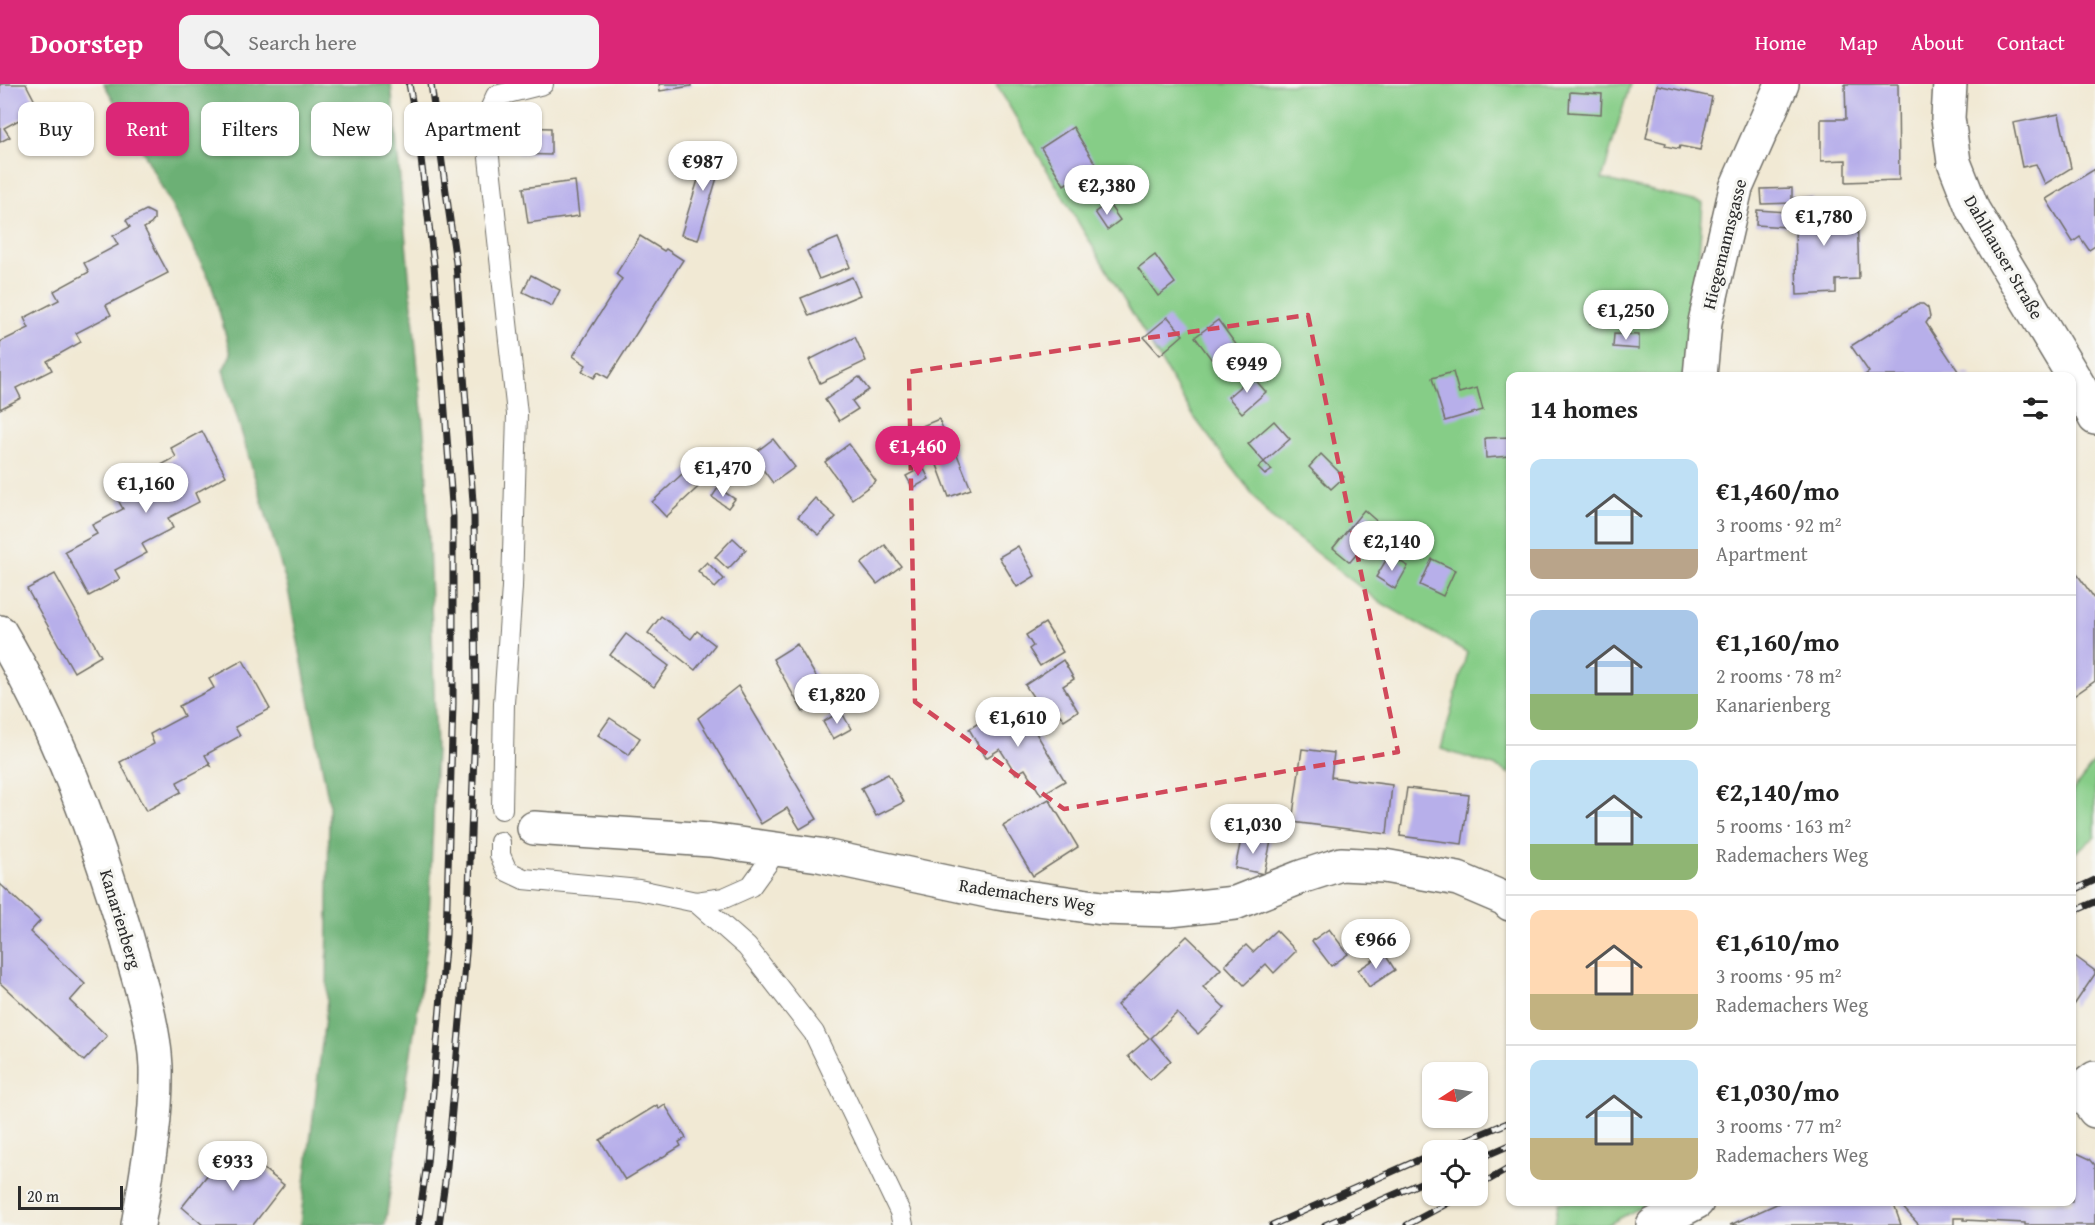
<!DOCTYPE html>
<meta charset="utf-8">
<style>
:root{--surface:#fff;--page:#f2f2f2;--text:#222;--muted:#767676;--line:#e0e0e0;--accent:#db2777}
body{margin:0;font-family:"Gentium Book Plus",serif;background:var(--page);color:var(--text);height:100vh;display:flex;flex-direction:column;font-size:22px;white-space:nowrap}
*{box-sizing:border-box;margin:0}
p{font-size:20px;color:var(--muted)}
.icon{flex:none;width:33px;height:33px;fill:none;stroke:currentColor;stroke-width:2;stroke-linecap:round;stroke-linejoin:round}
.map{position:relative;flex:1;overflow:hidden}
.details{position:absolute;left:1506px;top:288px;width:570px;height:834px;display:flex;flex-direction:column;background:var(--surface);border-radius:12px;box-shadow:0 2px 4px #0004}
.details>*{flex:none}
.hud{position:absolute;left:18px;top:18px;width:570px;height:54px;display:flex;gap:12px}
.needle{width:39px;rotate:258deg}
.controls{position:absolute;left:1422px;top:978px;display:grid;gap:12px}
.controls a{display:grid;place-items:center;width:66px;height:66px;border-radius:12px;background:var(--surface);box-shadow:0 2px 4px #0004;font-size:30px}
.scale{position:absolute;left:18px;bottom:15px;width:105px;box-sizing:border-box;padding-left:6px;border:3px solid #2b2b2b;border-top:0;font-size:16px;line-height:21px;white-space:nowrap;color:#2b2b2b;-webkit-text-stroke:4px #f6f6f2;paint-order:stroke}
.price{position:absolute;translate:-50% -51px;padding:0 14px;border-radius:21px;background:#fff;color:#222;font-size:20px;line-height:39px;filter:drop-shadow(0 2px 3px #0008)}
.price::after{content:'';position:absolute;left:50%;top:36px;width:18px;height:14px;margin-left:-9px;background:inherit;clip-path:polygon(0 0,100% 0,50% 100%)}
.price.selected{background:var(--accent);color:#fff}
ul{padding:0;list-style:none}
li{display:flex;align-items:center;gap:18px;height:150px;padding:0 24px}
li+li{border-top:2px solid var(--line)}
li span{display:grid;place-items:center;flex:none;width:168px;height:120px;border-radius:12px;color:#555}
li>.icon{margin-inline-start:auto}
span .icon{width:72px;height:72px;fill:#fffc;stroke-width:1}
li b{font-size:26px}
h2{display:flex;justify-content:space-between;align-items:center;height:72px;padding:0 24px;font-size:26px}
.pill{padding:0 21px;border-radius:12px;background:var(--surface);box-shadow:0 2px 4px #0004;font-size:21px;line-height:54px}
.pill.selected{background:var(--accent);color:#fff}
header{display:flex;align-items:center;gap:36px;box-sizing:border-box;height:84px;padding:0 30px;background:var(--accent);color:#fff}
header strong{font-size:28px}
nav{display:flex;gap:33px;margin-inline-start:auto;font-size:21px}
.search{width:420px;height:54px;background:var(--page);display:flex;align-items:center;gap:15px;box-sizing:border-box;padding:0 21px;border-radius:12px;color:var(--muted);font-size:22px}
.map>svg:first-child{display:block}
</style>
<header>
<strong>Doorstep</strong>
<div class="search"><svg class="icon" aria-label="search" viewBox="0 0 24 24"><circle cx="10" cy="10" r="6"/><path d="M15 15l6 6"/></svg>Search here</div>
<nav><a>Home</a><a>Map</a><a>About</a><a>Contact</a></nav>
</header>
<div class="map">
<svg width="2095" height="1141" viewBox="0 0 2095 1141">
<rect width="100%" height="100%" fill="#f6f6f2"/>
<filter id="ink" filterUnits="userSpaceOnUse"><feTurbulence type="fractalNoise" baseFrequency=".0167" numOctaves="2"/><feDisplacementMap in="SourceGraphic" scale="12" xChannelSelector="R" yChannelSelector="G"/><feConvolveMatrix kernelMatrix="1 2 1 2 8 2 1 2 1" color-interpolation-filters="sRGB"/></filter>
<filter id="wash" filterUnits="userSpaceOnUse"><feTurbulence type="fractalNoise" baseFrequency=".008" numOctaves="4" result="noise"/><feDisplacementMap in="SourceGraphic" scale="24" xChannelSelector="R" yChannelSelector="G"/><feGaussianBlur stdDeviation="1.35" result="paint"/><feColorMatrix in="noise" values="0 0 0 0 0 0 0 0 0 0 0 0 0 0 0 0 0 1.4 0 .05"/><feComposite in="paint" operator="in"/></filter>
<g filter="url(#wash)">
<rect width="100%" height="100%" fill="#f1e9d4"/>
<g fill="#86cd87" stroke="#587c59" stroke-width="1.5">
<path d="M996 0H1630L1602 95 1703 119 1689 292H1510V690L1497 683 1441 665 1467 568 1378 517 1269 432 1194 333Z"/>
<path d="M2095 678V753L2072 771V707Z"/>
<path d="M1558 1118H1651L1607 1141H1555Z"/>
</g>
<path fill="#6cb074" stroke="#4c6e50" stroke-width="1.5" d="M104 0H391L426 370 436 667 428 856 385 1141H300L327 917 329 719 288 505 223 286 231 270 211 198 144 69Z"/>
<g id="blocks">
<g fill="#b7afea">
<path d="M0 0H26L39 25 4 44 10 53 0 58Z"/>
<path d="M659 0H691V2L660 7Z"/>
<path d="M1845 0H1898L1899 96 1846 98V76L1821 77V35H1846Z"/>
<path d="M1657 1 1712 13 1700 66 1680 62 1679 65 1665 62 1666 59 1646 54Z"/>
<path d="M1570 8 1602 10 1601 30 1569 28Z"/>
<path d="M2059 30 2071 84 2045 100 2036 80 2022 83 2013 39Z"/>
<path d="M519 43 551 44V71L518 70Z"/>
<path d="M1073 43 1096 81 1064 101 1041 64Z"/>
<path d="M709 60 726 64 698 156 681 151Z"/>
<path d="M2095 85V162L2089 166 2080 153 2073 158 2046 115Z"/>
<path d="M575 97 579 132 528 139 523 104Z"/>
<path d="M1792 104V119L1762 120 1761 105Z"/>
<path d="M1813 113V121H1836L1837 129 1857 128 1859 195 1836 196V209L1797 211 1794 114Z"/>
<path d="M1108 119 1120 136 1107 146 1095 128Z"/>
<path d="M146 126 154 130V136L151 140 144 144 168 189 106 221 111 231 76 249 81 258 47 277 52 286 16 304 21 314 0 325V258L29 244 24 234 59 216 54 207 89 188 84 179 118 161 113 152 130 143 126 136Z"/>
<path d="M1757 126 1788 128 1787 143 1756 141Z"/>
<path d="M640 152 664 167 666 165 683 176 608 294 598 288 594 294 582 287 586 281 573 272 622 195 616 190Z"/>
<path d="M838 154 850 183 819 195 807 167Z"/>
<path d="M1155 171 1175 199 1158 212 1138 184Z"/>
<path d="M531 191 560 206 552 222 523 208Z"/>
<path d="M852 193 860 211 809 232 801 214Z"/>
<path d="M1917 220H1923L1928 224 1930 233 1926 239 1960 290H1969L1973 292H1863L1869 288 1851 262Z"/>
<path d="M1591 225H1602L1601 239H1590Z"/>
<path d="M1168 233 1183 251 1160 271 1144 253Z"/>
<path d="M1218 236 1243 270 1220 287 1195 253Z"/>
<path d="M1614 250 1639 251V265L1613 263Z"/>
<path d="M855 253 866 277 820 299 809 276Z"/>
<path d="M1453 288 1459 309 1477 304 1483 326 1445 337 1432 294Z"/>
<path d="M1252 292 1266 308 1242 329 1228 313Z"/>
<path d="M859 293 869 306 852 317 858 325 839 337 825 316Z"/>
<path d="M939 335 946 352 920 361 910 347Z"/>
<path d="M1274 337 1290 355 1264 378 1272 386 1265 391 1258 384 1264 378 1248 360Z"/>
<path d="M202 347 226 392 195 409 199 418 168 434 173 444 142 460 147 469 115 486 120 495 89 512 65 467 97 450 92 441 123 425 118 416 149 399 145 390 176 373 171 364Z"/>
<path d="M1510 353V372L1486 374 1485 354Z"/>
<path d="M773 355 795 383 773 399 752 371Z"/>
<path d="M952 358 971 405 949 413 931 365Z"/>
<path d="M849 360 876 397 852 415 825 378Z"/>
<path d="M1321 370 1344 393 1331 405 1309 383Z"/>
<path d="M695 378 709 393 666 433 652 418Z"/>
<path d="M923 383 929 395 913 404 906 392Z"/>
<path d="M718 404 735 415 728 424 712 413Z"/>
<path d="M815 414 836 433 819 451 798 433Z"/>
<path d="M1364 426 1381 441 1350 478 1333 464Z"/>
<path d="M733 454 746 466 728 485 715 473Z"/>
<path d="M885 461 901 482 877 500 861 480Z"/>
<path d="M1018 462 1035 492 1017 503 999 473Z"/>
<path d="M1389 471 1408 482 1395 505 1376 493Z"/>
<path d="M1432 475 1455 486 1443 512 1420 501Z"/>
<path d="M707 478 724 495 715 504 698 487Z"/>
<path d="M2072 483 2095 515V597L2072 613Z"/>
<path d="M55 490 101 572 74 588 27 505Z"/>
<path d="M661 532 691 555 697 547 715 561 695 586 648 549Z"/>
<path d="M1045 539 1063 568 1040 582 1029 565 1033 562 1026 551Z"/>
<path d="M626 550 669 582 654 603 610 571Z"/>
<path d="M797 560 828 613 803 628 773 575Z"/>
<path d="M243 576 270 625 235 643 240 652 205 671 211 682 209 681 177 698 181 708 146 727 120 678 154 660 150 650 184 632 179 622 214 604 209 595Z"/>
<path d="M1063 576 1074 595 1063 602 1078 627 1064 636 1060 631 1050 638 1025 601Z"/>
<path d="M738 602 817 735 800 745 787 724 761 740 698 634Z"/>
<path d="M1006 621 1018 640 1029 633 1036 642 1033 644 1065 697 1041 711 1025 685 1016 690 1000 665 986 674 969 645 993 630 991 627 995 625 997 628Z"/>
<path d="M841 627 851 645 833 655 823 638Z"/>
<path d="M610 634 640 654 629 671 598 651Z"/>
<path d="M1302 665 1334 669 1331 693 1392 701 1387 750 1292 738Z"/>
<path d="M888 690 904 718 876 732 861 704Z"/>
<path d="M1407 704 1469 711 1462 760 1400 752Z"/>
<path d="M1049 715 1078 763 1033 792 1003 742Z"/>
<path d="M1242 751 1271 757 1264 790 1235 784Z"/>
<path d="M0 800 40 837 30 848 85 900 70 917 107 952 84 977 0 899Z"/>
<path d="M1329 845 1348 870 1331 882 1312 857Z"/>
<path d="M1276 846 1296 867 1274 889 1266 880 1244 901 1225 881 1246 861 1253 868Z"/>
<path d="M1187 852 1221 885 1203 903 1225 924 1198 950 1177 929 1151 954 1171 977 1150 996 1128 972 1149 954 1117 921Z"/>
<path d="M1384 869 1395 886 1369 903 1358 886Z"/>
<path d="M2072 870 2095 887V890L2072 924Z"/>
<path d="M657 1021 659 1025 665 1021 686 1054 679 1058 681 1062 625 1096 600 1056Z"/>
<path d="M232 1060 284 1101 253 1141H203L182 1123Z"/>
<path d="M2077 1069 2090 1075 2095 1081V1141H2025V1139L1964 1136V1134H1954V1141H1919L1898 1118H2072V1070Z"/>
<path d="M1781 1118H1893L1901 1141H1730Z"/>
</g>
</g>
</g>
<g filter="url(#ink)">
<use href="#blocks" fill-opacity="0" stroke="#706e66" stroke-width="1.5"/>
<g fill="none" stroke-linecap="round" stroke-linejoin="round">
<defs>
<g id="service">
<path d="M502 725 504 619 512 503 517 330 485 37 496 12 543 0"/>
<path d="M500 758V771L507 787 524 795 639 806 696 818 724 814 751 802 777 766"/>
<path d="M696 818 747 863 814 949 900 1128 903 1141"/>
</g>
<g id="minor">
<path d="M1700 292 1705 238 1736 104 1782 0"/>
<path d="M0 548C57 644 95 748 127 854 139 897 154 938 156 983 157 1037 147 1088 138 1141"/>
<path d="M534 744 710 756 819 771 997 809 1102 824 1170 826 1235 819 1301 793 1341 780 1384 782 1458 795 1505 815 1510 820"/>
<path d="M2080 1007 2095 1027"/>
</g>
<g id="tertiary">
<path d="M1950 0 1948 34 1954 78 1973 126 2082 307 2095 334"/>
<path d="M2072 1012 2095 994"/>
<path d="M1653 1141 1697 1118"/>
</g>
</defs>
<use href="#service" stroke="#706e66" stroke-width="22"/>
<use href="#minor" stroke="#706e66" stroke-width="36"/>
<use href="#tertiary" stroke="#706e66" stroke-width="36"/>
<use href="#service" stroke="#fff" stroke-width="20"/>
<use href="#minor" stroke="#fff" stroke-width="33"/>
<use href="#tertiary" stroke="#fff" stroke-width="33"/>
<defs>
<g id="rail">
<path d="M409 0 418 50 434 182 453 433V620L446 852 427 1079 418 1141"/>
<path d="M431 0 456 179 474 432 476 616 467 858 447 1083 439 1141"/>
<path d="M2072 807 2095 796"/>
<path d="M2072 828 2095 818"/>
<path d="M1442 1066 1510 1038"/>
<path d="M1478 1075 1510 1061"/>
<path d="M1478 1102 1510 1084"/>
<path d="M1272 1141 1432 1070"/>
<path d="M1325 1141 1432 1094"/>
<path d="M1407 1141 1461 1112"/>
</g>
</defs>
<use href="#rail" stroke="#2b2b2b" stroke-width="7"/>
<use href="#rail" stroke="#f6f6f2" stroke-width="4.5" stroke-dasharray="14" stroke-linecap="butt"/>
</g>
</g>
<path fill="none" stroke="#d1495b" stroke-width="4.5" stroke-dasharray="12 8" stroke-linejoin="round" d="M1308 231 1398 668 1064 725 915 618 909 288Z"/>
<g text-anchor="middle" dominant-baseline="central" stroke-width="6" stroke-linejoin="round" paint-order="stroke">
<g font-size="18" fill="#2b2b2b" stroke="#f6f6f2">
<text transform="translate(1724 160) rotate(-76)">Hiegemannsgasse</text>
<text transform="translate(2004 173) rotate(60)">Dahlhauser Straße</text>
<text transform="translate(1027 811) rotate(9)">Rademachers Weg</text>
<text transform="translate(121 835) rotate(73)">Kanarienberg</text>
</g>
</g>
</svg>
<div class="controls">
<a><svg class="needle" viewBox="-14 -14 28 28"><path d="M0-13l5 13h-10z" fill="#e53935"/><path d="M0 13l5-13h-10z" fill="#767676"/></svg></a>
<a><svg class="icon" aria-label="locate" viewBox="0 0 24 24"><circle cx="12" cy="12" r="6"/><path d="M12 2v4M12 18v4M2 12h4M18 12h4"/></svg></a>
</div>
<div class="scale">20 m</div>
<b class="price" style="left:703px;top:108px">€987</b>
<b class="price" style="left:1107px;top:132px">€2,380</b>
<b class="price" style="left:1824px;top:163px">€1,780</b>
<b class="price" style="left:1626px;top:257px">€1,250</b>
<b class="price" style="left:1247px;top:310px">€949</b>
<b class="price selected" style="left:918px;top:393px">€1,460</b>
<b class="price" style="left:723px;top:414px">€1,470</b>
<b class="price" style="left:146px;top:430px">€1,160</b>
<b class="price" style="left:1392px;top:488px">€2,140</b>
<b class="price" style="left:837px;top:641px">€1,820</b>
<b class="price" style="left:1018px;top:664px">€1,610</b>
<b class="price" style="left:1253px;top:771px">€1,030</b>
<b class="price" style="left:1376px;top:886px">€966</b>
<b class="price" style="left:233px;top:1108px">€933</b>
<div class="hud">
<a class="pill">Buy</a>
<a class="pill selected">Rent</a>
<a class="pill">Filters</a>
<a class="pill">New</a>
<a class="pill">Apartment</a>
</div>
<section class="details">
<h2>14 homes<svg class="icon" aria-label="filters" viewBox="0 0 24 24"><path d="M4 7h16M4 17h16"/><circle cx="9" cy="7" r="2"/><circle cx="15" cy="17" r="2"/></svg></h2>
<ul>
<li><span style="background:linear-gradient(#bfe0f5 75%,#b9a48a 0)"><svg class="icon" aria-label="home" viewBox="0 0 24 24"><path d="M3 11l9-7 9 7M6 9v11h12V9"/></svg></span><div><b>€1,460/mo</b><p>3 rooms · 92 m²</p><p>Apartment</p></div></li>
<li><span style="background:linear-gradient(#a9c7e8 70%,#8fb573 0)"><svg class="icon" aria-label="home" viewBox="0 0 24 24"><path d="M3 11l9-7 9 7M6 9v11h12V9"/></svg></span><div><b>€1,160/mo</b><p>2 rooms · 78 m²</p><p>Kanarienberg</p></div></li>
<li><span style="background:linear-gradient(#bfe0f5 70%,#8fb573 0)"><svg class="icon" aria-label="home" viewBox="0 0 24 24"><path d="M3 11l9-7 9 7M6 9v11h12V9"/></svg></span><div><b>€2,140/mo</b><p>5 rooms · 163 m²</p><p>Rademachers Weg</p></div></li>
<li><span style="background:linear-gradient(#ffd9b3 70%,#c2b280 0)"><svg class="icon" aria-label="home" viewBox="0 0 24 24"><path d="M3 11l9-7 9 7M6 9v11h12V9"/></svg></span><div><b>€1,610/mo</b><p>3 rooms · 95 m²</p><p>Rademachers Weg</p></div></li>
<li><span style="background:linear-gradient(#bfe0f5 65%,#c2b280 0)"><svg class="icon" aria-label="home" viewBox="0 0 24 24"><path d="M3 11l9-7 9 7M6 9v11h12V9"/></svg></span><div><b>€1,030/mo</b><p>3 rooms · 77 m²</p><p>Rademachers Weg</p></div></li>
</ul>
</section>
</div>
